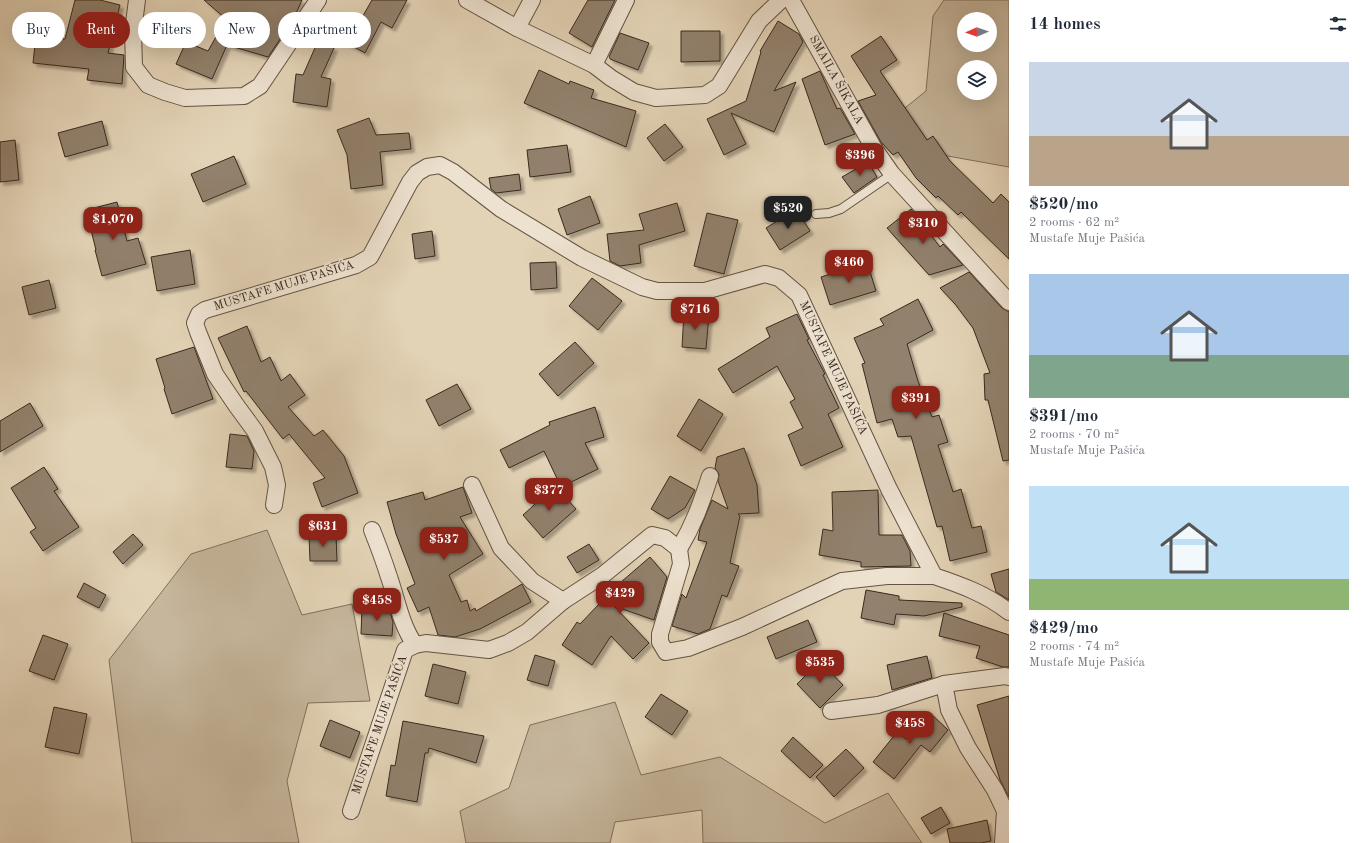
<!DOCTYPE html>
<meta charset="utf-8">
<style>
:root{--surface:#fff;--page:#f6f6f7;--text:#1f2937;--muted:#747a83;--accent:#8f2418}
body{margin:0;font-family:"Old Standard TT",serif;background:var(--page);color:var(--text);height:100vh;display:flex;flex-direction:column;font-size:15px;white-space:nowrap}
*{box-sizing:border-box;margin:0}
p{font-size:13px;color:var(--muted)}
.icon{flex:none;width:22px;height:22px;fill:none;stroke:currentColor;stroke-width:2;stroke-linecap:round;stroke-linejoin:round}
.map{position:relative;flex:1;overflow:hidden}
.side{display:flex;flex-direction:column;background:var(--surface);width:360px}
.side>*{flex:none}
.hud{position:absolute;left:12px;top:12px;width:380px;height:36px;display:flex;gap:8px}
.needle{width:26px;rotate:268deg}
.buttons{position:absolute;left:957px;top:12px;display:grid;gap:8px}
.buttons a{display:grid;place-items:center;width:40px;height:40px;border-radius:50%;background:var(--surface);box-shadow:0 4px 16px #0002;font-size:20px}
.price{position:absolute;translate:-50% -34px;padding:0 9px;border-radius:8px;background:var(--accent);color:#fff;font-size:13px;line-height:26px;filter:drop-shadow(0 1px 2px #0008)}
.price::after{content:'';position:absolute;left:50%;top:24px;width:12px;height:9px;margin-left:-6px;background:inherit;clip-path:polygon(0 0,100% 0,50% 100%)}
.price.active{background:#222;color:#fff}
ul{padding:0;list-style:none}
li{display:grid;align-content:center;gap:8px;height:212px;padding:0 20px}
li span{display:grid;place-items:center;height:124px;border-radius:0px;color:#555}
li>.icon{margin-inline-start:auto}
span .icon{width:72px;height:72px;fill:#fffc;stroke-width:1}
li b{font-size:17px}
h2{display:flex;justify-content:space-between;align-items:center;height:48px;padding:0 20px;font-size:17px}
.pill{padding:0 14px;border-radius:18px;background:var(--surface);box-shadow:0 4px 16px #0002;font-size:14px;line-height:36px}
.pill.active{background:var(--accent);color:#fff}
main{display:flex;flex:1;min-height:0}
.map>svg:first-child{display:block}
</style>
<main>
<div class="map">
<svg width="1009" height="843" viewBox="0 0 1009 843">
<defs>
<filter id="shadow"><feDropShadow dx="3.5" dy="3.5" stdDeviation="1" flood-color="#0004"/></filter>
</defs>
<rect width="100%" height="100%" fill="#e3d3b6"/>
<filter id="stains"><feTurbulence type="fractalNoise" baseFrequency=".005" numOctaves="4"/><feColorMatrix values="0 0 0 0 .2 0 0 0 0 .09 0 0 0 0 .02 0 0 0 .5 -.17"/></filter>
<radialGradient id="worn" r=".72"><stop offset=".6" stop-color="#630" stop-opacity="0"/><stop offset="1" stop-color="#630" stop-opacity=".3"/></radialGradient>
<g fill="#c6b69c" stroke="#80705c" fill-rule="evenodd">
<path d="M944 0H1009V167L864 141 926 91 933 16ZM964 19H990V45H964ZM964 67H990V93H964Z"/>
<path d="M267 530 302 615 352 604 370 701 308 703 287 781 299 843H132L109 660 191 554Z"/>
<path d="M615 702 641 775 720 757 825 823 888 793 922 843H703L702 810 615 822 610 843H466L460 811 509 788 530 725Z"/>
</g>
<g fill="#92816d" stroke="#3a291d" filter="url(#shadow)">
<path d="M75 0H100L120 5 108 53 124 55 122 84 87 80 89 69 33 63 36 36 65 39Z"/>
<path d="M204 0H302L293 20 268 57 227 45 212 79 176 64 186 42 208 51 226 19Z"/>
<path d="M372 0H407L392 28 381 22 365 53 334 36 345 14 360 21Z"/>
<path d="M588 0H615L592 47 569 33Z"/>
<path d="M778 21 799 34 803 42 774 91 796 82 774 132 731 113 746 144 724 155 707 119 746 101 761 52 760 51Z"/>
<path d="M681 31H720V61L681 62Z"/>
<path d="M620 33 649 43 638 70 610 59V58L609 57Z"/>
<path d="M881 36 897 60 880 71 927 140 933 136 950 161 993 203 1001 194 1009 202V259L961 212 958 215 938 196 936 198 916 178 898 152 893 155 881 142 858 101 876 95 851 56Z"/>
<path d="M318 41 334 48 321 77 331 79 327 107 293 102 296 74 303 75Z"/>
<path d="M539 70 569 84 570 81 594 90 591 98 636 111 626 147 524 103Z"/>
<path d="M820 71 837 109 840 108 855 134 825 145 802 79Z"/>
<path d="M369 118 376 135 409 133 411 149 380 152 383 185 351 189 347 155 337 130Z"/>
<path d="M102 121 108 145 65 157 58 133Z"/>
<path d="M665 124 683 147 664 161 647 138Z"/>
<path d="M15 140 19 180 0 182V142Z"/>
<path d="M567 145 571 172 530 177 527 150Z"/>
<path d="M234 156 246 184 203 202 191 174Z"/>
<path d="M868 162 877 177 854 193 842 177Z"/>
<path d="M519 174 521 190 496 193 491 189 489 178Z"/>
<path d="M590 196 600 223 567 235 558 209Z"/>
<path d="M117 202 127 241 138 238 146 264 102 276 95 250H96L86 210Z"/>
<path d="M677 203 685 231 639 245 641 263 620 266 610 261 607 234 644 230 639 214Z"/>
<path d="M796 209 810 231 780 250 766 228Z"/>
<path d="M911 209 940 247 943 244 963 265 929 275 887 228Z"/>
<path d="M707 213 738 220 724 274 694 266Z"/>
<path d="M432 231 435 256 415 259 412 234Z"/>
<path d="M190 250 195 284 157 291 151 257Z"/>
<path d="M556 262 557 288 531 290 530 263Z"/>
<path d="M867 262 876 291 830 305 821 277Z"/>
<path d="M969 272 1002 308 1009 312V460L1003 461 988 400H985L984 374 990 373 973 328 955 304 940 288Z"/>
<path d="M592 278 622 301 598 330 569 306Z"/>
<path d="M49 280 56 308 29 315 22 287Z"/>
<path d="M918 299 933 330 907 344 918 381 932 417 939 415 948 442 938 445 953 492 961 489 972 528 981 526 987 552 950 561 942 526 937 527 911 436 898 437 892 419 877 423 862 364 865 363 854 338 884 325 880 319Z"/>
<path d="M684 313 709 315 706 349 682 347Z"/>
<path d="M797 314 809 339 807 340 825 374 823 375 839 408 828 414 843 447 801 466 788 435 803 428 790 402 795 399 777 366 733 393 718 369 770 337 766 328Z"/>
<path d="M247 326 261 362 270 357 281 381 290 374 305 395 288 407 314 436 323 430 344 456 358 493 322 507 313 483 325 478 289 434 283 439 246 391 244 392 218 338Z"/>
<path d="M575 342 594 363 558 396 539 374Z"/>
<path d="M194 347 213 399 172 414 164 389 165 388 156 359Z"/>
<path d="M457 384 471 409 439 426 426 400Z"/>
<path d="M699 399 723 414 701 451 677 436Z"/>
<path d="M30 403 43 426 0 452V421Z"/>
<path d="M595 407 604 437 585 443 598 469 561 487 544 451 509 468 500 450 550 425 549 422Z"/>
<path d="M230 434 247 436 254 451 252 469 226 467Z"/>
<path d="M744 448 757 485 759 513 738 514 740 516 730 563 739 566 727 597 722 595 710 629 698 634 672 626 682 594 686 598 707 542 698 540 700 529 712 500 728 509 718 481 719 474 715 468 717 457Z"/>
<path d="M44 467 58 489 54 491 79 527 43 551 30 532 36 528 11 488Z"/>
<path d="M670 476 695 490 685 508 668 519 651 509Z"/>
<path d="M555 486 576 509 543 538 523 515Z"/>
<path d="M463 487 472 513 460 517 483 554 449 575 461 602 467 600 470 611 475 608 476 611 522 584 531 602 480 629 455 637 438 635 429 607 418 612 407 588 415 584 396 534 387 502 423 492 425 500Z"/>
<path d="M878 490 879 535H902L910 551 911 566 861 567V562L819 555 823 529 833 531 832 492Z"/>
<path d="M133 534 143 545 123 564 113 552Z"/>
<path d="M336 535 337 561H310L309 536Z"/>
<path d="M589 544 599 560 577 573 567 557Z"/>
<path d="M650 557 667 577 654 620 614 606 649 643 633 659 611 636 592 665 562 645 577 622 580 624 600 603 602 604 621 582Z"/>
<path d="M1009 569V600L996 592 991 574Z"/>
<path d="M84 583 106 595 99 608 77 597Z"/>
<path d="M866 590 899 596V600L962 603V607L924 616 896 614 894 625 861 618Z"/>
<path d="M362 608 389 609 393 622 392 636 361 634Z"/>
<path d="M944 613 1009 635V667H1003L976 658 980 646 939 636Z"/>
<path d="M808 620 817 642 776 659 767 637Z"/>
<path d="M43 635 68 644 54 680 29 671Z"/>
<path d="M535 655 555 661 548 686 527 680Z"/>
<path d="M927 656 932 678 892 690 887 665Z"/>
<path d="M820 661 843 685 820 708 797 684Z"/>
<path d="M433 664 466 672 458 704 425 696Z"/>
<path d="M661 694 688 711 672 735 645 717Z"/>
<path d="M1009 696V797L1000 780 977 705Z"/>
<path d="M54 707 87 714 79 754 45 747Z"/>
<path d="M929 712 948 730 930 752 921 745 894 779 873 762 897 732 906 739Z"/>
<path d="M330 720 360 732 350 758 320 746Z"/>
<path d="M403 721 484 736 476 763 429 748 428 753H425L417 802 386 796 391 765 395 766Z"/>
<path d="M793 737 823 765 810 778 781 751Z"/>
<path d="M846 749 864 768 834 797 816 777Z"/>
<path d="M941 807 950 823 931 834 921 818Z"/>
<path d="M987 820 991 841 981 843H950L947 829Z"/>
</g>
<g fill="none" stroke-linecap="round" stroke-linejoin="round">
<defs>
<path id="lane" d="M816 214 829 213 841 209 892 174"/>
<g id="street">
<path d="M137 0 133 31 134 67 148 85 165 92 185 98 244 96 260 86 318 0"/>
<path d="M467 0 517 28 594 65 611 78 634 92 656 98 705 95 719 86 759 21 781 0"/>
<path d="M791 0 873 147 892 174 1009 302"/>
<path d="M517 28 532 0"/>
<path d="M594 65 626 0"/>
<path d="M472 485 501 548 532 581 563 601"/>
<path d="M274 505 277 485 273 467 255 431 236 405 215 374 198 332 195 323 199 314 205 310 356 265 370 257 410 182 417 173 427 167 440 165 453 172 501 209 582 258 642 287 657 291H705L765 274 779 278 799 295 889 489 934 576C961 585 986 594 1009 612"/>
<path d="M372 530C378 545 384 561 389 577 397 600 401 625 415 645"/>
<path d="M679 549C694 524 701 504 710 476"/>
<path d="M944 684 949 710 968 748 995 790 1005 811 1003 843"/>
<path d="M831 711 878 705 944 684 1005 676 1009 677"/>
<path d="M351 811 405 650 415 645 426 643 489 650 508 643 527 632 563 601 603 575 652 535 665 538 679 549 681 564 660 634V642L666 652 688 648 742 627 842 581 887 576H934"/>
</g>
</defs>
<use href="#lane" stroke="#645443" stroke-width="10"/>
<use href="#street" stroke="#645443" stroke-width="18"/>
<use href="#lane" stroke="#ede2d0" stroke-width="8"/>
<use href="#street" stroke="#ede2d0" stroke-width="16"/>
</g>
<g text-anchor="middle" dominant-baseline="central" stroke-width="3" stroke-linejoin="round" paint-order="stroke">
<g font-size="12" fill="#3a291d" stroke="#ede2d0">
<text transform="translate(836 80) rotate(61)">SMAILA ŠIKALA</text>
<text transform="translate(284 286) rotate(-17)">MUSTAFE MUJE PAŠIĆA</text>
<text transform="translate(833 368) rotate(65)">MUSTAFE MUJE PAŠIĆA</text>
<text transform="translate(380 725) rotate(-71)">MUSTAFE MUJE PAŠIĆA</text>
</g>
</g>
<rect width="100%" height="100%" filter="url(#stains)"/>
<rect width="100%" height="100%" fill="url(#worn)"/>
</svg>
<div class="buttons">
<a><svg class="needle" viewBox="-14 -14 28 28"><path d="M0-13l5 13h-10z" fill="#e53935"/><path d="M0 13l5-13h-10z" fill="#747a83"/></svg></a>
<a><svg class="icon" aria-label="layers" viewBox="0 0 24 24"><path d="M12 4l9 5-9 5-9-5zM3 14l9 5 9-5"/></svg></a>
</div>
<b class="price" style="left:860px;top:177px">$396</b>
<b class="price active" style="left:788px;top:230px">$520</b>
<b class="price" style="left:113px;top:241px">$1,070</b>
<b class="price" style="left:923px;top:245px">$310</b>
<b class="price" style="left:849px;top:284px">$460</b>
<b class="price" style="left:695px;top:331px">$716</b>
<b class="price" style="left:916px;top:420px">$391</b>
<b class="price" style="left:549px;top:512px">$377</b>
<b class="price" style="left:323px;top:548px">$631</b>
<b class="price" style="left:444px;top:561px">$537</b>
<b class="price" style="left:620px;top:615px">$429</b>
<b class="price" style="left:377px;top:622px">$458</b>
<b class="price" style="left:820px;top:684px">$535</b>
<b class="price" style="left:910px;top:745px">$458</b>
<div class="hud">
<a class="pill">Buy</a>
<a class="pill active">Rent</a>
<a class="pill">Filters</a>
<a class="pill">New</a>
<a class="pill">Apartment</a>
</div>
</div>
<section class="side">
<h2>14 homes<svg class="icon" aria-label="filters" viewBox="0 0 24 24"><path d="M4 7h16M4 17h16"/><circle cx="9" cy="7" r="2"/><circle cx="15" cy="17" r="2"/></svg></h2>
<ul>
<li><span style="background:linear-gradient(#c9d6e8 60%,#b9a48a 0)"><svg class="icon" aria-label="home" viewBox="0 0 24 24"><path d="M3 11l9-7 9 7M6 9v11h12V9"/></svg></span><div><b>$520/mo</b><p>2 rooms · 62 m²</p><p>Mustafe Muje Pašića</p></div></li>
<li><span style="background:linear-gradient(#a9c7e8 65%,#7fa58c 0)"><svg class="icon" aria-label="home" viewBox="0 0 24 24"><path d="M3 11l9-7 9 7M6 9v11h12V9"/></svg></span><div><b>$391/mo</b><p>2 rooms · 70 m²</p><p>Mustafe Muje Pašića</p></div></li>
<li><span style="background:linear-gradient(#bfe0f5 75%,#8fb573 0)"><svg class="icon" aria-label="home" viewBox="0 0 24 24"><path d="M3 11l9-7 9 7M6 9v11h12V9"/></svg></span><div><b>$429/mo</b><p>2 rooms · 74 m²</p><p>Mustafe Muje Pašića</p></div></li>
</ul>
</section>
</main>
